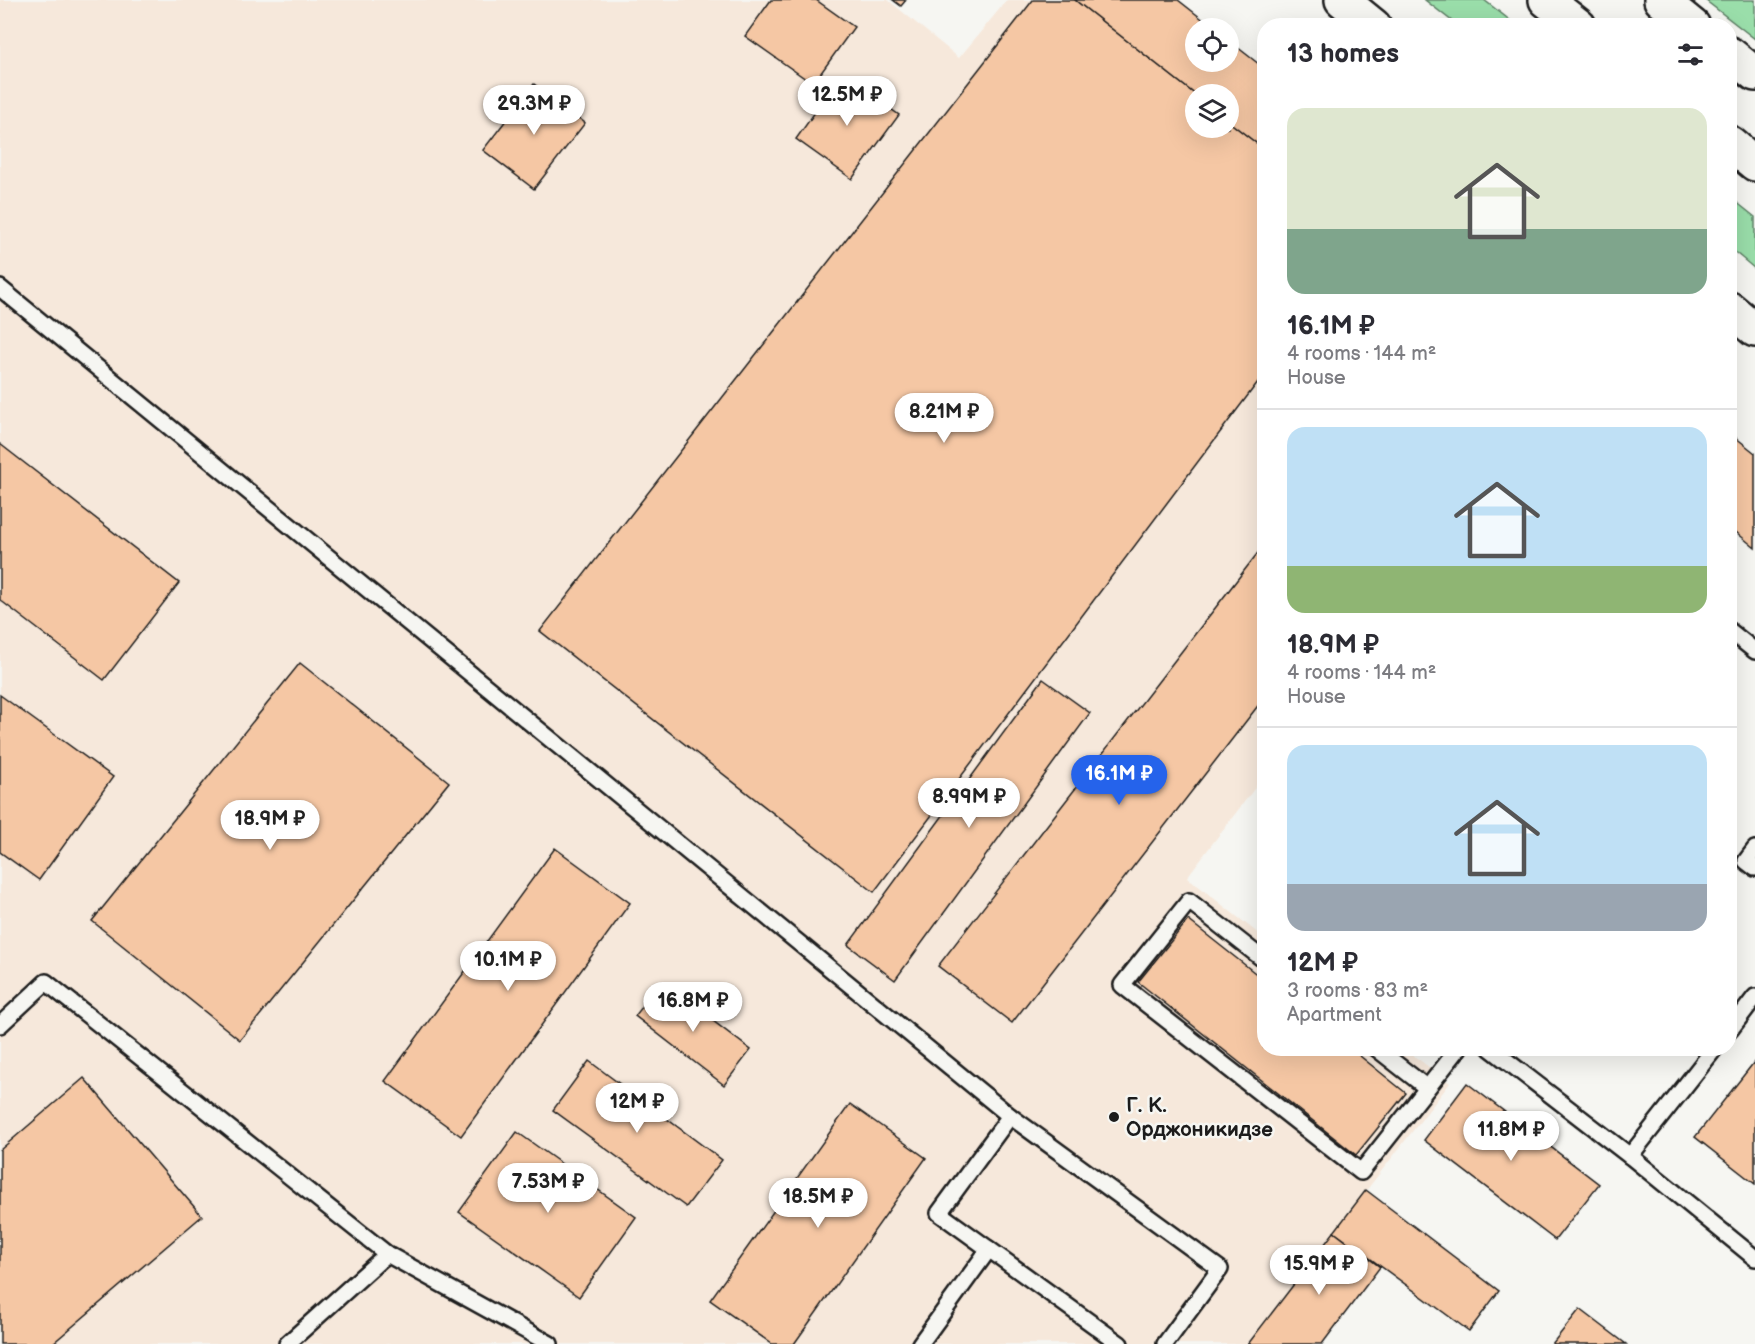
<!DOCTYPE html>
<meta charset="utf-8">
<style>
:root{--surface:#fff;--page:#f2f2f3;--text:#2b2b33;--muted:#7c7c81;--line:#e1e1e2;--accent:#2563eb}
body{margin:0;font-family:"Balsamiq Sans",sans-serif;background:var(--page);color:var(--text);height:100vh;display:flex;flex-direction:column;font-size:22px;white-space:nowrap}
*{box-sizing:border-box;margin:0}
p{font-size:20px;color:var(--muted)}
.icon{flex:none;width:33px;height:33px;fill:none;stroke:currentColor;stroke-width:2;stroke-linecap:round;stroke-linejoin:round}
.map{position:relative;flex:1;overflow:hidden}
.panel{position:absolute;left:1257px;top:18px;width:480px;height:1038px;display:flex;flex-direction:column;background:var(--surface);border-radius:24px;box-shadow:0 6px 24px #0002}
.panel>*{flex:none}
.tools{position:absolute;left:1185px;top:18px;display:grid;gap:12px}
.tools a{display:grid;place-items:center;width:54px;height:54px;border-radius:50%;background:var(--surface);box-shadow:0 6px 24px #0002;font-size:30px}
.price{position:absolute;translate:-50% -51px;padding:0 14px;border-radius:21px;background:#fff;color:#222;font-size:20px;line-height:39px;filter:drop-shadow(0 2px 3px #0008)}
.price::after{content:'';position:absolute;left:50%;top:36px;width:18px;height:14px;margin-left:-9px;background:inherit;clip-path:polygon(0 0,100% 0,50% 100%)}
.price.selected{background:var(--accent);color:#fff}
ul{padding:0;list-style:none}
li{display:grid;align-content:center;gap:12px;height:318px;padding:0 30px}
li+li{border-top:2px solid var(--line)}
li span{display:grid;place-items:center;height:186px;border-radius:18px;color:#555}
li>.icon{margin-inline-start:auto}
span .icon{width:108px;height:108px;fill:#fffc;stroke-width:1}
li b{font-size:26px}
h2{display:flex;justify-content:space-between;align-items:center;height:72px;padding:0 30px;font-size:26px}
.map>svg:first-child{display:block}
</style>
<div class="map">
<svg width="1755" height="1344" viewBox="0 0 1755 1344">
<rect width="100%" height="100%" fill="#f6f6f2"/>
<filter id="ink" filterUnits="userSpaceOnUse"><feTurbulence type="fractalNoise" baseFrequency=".0167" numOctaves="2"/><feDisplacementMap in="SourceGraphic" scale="12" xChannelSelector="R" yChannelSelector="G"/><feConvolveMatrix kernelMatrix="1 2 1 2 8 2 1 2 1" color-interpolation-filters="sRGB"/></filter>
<g filter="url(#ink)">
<path fill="#f6e8db" d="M0 0H888L959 58 1007 0H1074L1196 128H1228L1229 121 1264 149V776L1187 877 1264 938V1048L1405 1049 1450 1083 1334 1232 1380 1267 1322 1344H0Z"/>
<g fill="#9adeaa" stroke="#5b7d63" stroke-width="1.5">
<path d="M1425 0H1484L1516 25H1457Z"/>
<path d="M1705 0H1755V39Z"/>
<path d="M1730 197 1755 217V269L1730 248Z"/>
</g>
<g fill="#f5c7a4" stroke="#1c1c1c" stroke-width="1.5">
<path d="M771 0H816L854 27 813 84 745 36Z"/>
<path d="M893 0H906L901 6Z"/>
<path d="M1033 0H1075L1196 95V128H1228V121L1264 149V374L874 892 540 631Z"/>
<path d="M1075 0H1178L1201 18 1214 28H1196V62H1228V40L1264 68V149L1228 121V94L1196 95Z"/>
<path d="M842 74 899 115 852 179 796 139Z"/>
<path d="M534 84 585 123 534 189 483 150Z"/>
<path d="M1730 433 1755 453V548L1730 527Z"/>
<path d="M0 444 179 583 104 680 0 600Z"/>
<path d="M1264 545V698L1012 1023 938 966Z"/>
<path d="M300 663 449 782 240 1040 92 921Z"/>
<path d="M1043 679 1090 713 895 980 848 945Z"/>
<path d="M0 695 113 777 39 880 0 852Z"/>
<path d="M555 848 630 903 461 1136 385 1081Z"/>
<path d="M1188 920 1264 980V1048H1350L1406 1093 1356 1155 1138 982Z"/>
<path d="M662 982 751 1050 724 1085 635 1016Z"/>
<path d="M589 1061 722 1160 686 1207 553 1110Z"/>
<path d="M1755 1061V1184L1695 1137Z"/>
<path d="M84 1078 202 1216 52 1344H0V1150Z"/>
<path d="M1467 1083 1599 1184 1555 1240 1424 1140Z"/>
<path d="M850 1104 926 1158 794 1344H772L710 1300Z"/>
<path d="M517 1132 636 1217 579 1297 459 1212Z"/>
<path d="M1366 1190 1499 1291 1469 1331 1334 1232Z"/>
<path d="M1334 1232 1380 1267 1322 1344H1248Z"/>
<path d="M1580 1309 1626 1344H1552Z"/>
</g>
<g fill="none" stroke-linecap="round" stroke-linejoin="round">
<defs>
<g id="lane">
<path d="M0 288 1010 1116"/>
<path d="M1730 631 1755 651"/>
<path d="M1755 849 1746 861 1755 868"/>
<path d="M1264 960 1189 901 1122 985 1361 1172 1459 1048"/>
<path d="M0 1025 46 982 387 1254 287 1344"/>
<path d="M1730 1030 1755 997"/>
<path d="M1376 1048 1427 1088"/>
<path d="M1490 1048 1630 1156 1755 1258"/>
<path d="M1630 1156 1715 1048"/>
<path d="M387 1254 550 1344"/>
<path d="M920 1344 989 1249"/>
<path d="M1120 1344 939 1213 1010 1116 1220 1269 1165 1344"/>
</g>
<g id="secondary">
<path d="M1342 0 1374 26"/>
<path d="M1730 309 1755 330"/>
</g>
<g id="primary">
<path d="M1546 0 1579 26"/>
<path d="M1661 0 1693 26"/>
<path d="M1730 54 1755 74"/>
<path d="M1730 143 1755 164"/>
</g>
</defs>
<use href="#lane" stroke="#1c1c1c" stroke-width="20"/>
<use href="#secondary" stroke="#1c1c1c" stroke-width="38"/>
<use href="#primary" stroke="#1c1c1c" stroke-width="38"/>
<use href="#lane" stroke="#f6f6f2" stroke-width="15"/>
<use href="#secondary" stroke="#f6f6f2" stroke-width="33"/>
<use href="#primary" stroke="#f6f6f2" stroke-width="33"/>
</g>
</g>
<circle fill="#1c1c1c" stroke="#f6f6f2" stroke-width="2" cx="1114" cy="1117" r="6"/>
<g text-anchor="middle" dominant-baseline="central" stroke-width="5" stroke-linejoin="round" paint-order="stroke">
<g font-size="21" font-weight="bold" fill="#1c1c1c" stroke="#f6f6f2" text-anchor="start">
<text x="1126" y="1105">Г. К.<tspan x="1126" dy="24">Орджоникидзе</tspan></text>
</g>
</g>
</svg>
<div class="tools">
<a><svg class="icon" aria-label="locate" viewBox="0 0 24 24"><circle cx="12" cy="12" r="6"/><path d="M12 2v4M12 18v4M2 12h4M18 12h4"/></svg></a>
<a><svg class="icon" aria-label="layers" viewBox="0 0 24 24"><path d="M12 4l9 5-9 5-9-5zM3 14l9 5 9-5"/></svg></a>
</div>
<b class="price" style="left:847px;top:127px">12.5M ₽</b>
<b class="price" style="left:534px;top:136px">29.3M ₽</b>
<b class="price" style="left:944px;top:444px">8.21M ₽</b>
<b class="price selected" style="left:1119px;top:806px">16.1M ₽</b>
<b class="price" style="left:969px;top:829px">8.99M ₽</b>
<b class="price" style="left:270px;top:851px">18.9M ₽</b>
<b class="price" style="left:508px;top:992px">10.1M ₽</b>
<b class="price" style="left:693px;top:1033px">16.8M ₽</b>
<b class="price" style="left:637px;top:1134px">12M ₽</b>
<b class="price" style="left:1511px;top:1162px">11.8M ₽</b>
<b class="price" style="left:548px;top:1214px">7.53M ₽</b>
<b class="price" style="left:818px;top:1229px">18.5M ₽</b>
<b class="price" style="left:1319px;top:1296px">15.9M ₽</b>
<section class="panel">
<h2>13 homes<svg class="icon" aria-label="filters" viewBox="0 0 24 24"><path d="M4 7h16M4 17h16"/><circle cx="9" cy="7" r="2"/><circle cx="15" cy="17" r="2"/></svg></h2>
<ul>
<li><span style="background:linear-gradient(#dfe7d0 65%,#7fa58c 0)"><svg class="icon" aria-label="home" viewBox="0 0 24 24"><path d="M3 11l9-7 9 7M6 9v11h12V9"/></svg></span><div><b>16.1M ₽</b><p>4 rooms · 144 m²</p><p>House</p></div></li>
<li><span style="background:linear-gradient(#bfe0f5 75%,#8fb573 0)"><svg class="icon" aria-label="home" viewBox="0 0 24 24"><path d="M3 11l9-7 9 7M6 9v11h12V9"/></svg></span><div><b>18.9M ₽</b><p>4 rooms · 144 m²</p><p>House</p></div></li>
<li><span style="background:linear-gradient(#bfe0f5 75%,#9aa5b1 0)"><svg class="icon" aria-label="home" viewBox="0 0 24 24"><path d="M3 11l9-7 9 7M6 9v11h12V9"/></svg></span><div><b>12M ₽</b><p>3 rooms · 83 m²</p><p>Apartment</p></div></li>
</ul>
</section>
</div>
